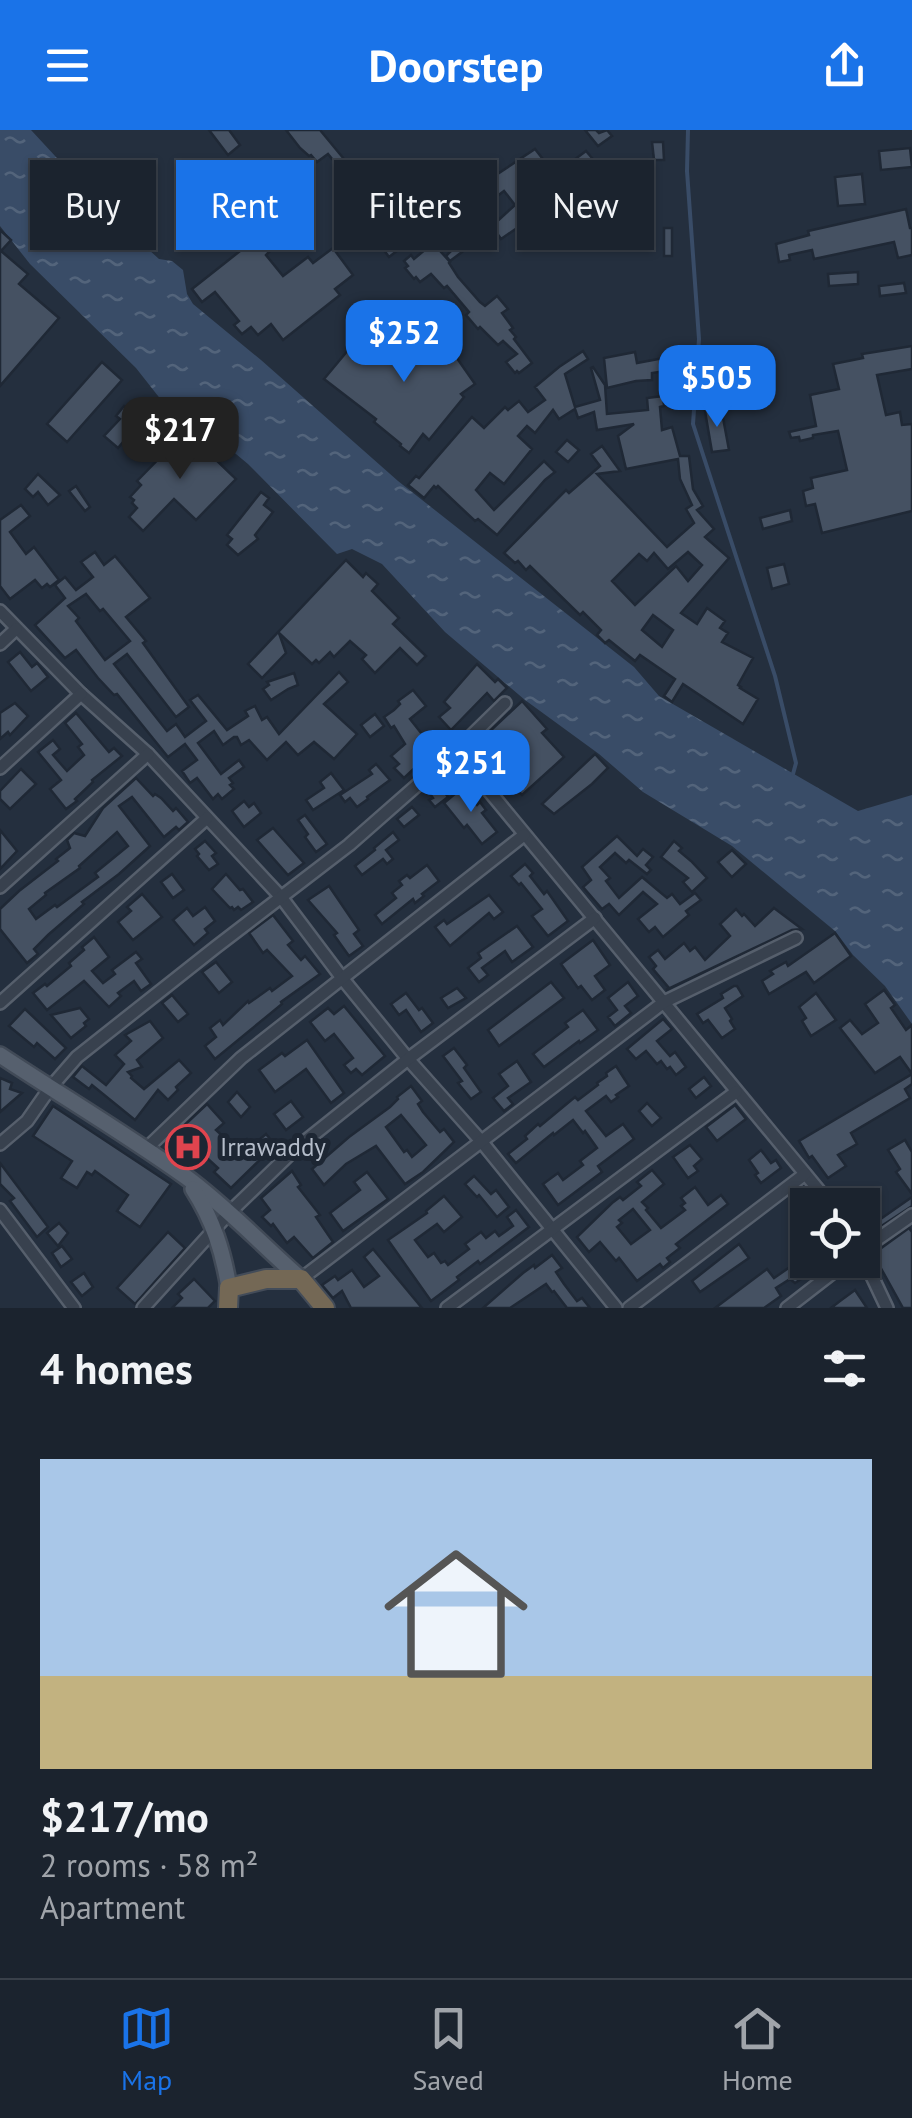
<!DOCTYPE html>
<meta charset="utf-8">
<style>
:root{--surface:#1b232e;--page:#242b36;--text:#f1f3f6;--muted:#a0a4aa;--line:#39404a;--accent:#1a73e8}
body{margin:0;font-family:"PT Sans",sans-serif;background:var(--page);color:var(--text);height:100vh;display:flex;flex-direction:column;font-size:38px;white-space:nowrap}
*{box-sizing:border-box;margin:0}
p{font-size:32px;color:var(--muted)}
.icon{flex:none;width:55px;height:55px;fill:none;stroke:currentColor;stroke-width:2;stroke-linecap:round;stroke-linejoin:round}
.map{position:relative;height:1178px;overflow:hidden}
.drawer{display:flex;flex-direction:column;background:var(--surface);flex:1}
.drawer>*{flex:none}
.guide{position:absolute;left:30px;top:30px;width:852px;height:90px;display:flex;gap:20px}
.controls{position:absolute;left:790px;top:1058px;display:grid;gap:20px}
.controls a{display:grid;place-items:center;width:90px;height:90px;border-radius:0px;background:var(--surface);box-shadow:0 2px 8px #0004,0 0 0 2px var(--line);font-size:50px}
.price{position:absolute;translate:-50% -85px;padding:0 22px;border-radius:20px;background:var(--accent);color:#fff;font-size:32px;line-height:65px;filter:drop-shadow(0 2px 5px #0008)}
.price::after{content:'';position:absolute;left:50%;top:60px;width:30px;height:22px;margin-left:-15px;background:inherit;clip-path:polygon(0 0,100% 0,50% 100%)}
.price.active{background:#222;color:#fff}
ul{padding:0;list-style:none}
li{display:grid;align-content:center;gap:20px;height:530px;padding:0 40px}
li span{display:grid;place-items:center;height:310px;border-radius:0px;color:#555}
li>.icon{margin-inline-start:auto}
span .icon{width:180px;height:180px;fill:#fffc;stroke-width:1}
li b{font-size:42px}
h2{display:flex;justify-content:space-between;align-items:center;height:120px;padding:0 40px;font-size:42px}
.pill{padding:0 35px;border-radius:0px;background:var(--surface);box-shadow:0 2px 8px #0004,0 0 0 2px var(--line);font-size:35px;line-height:90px}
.pill.active{background:var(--accent);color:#fff}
header{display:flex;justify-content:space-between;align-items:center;height:130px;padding:0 40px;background:var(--accent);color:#fff;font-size:45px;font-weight:700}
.menu{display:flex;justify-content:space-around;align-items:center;height:140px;border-top:2px solid var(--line);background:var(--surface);font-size:28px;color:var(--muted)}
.menu a{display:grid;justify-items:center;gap:5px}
.menu .active{color:var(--accent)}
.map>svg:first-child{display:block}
</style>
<header><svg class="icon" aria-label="menu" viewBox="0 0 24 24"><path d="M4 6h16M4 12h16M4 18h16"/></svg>Doorstep<svg class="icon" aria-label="share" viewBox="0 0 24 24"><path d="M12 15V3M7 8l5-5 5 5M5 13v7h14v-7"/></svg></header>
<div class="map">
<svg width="912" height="1178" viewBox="0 0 912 1178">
<defs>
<pattern id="water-ripples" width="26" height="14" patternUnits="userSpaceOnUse" patternTransform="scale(2.5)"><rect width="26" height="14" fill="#394c67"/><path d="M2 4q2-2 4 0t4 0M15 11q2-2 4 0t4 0" fill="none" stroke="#53647b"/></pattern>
</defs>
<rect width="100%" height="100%" fill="#242f3e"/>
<path fill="url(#water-ripples)" d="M0 0H31L105 80 159 129 172 131 183 140 187 164 193 174 261 230 398 351 634 537 659 566 858 681 912 665V894L885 856 853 825 835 801 732 716 643 662 599 624 525 570 445 502 382 434 352 419 337 424 248 334 188 284 173 285 136 238 30 134 0 96Z"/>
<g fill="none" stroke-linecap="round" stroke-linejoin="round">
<path stroke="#394c67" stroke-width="4" d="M688 0 687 41 699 209 693 294 775 546 796 633 793 644"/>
</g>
<g fill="#455162" stroke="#1f2835" stroke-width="2.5" fill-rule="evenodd">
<path d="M209 0H229L240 15 228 25Z"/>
<path d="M286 0H320L344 29 337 35 328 24 317 32 311 25 309 26 300 18Z"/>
<path d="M585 0H596L599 3 607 0 612 6 598 16Z"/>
<path d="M652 12H663L664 30H654Z"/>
<path d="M910 18 912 37 881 40 879 21Z"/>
<path d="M535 19 546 33 539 38 537 36 521 47 549 87 533 94 573 93V102L548 103V108H537L535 105 529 109 520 96 501 109 492 96 515 75 504 61 464 91 453 75 465 66 467 70 495 49 493 47Z"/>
<path d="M586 21 592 28 585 34 587 36 571 48 575 54 578 76 577 74 566 79 560 70 570 65 559 49 565 44 562 39Z"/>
<path d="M862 44 865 74 838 76 835 47Z"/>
<path d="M382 48 404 71 408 68 415 76 417 74 425 82 410 96 379 63 380 62 374 54Z"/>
<path d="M624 51H641V66H616V54H624Z"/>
<path d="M246 70 258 85 247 95 234 80Z"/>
<path d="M906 79 910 98H912V125L898 128 894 112 814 129 812 120 789 125 790 130 779 132 776 114 809 105 808 101Z"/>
<path d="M582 84H601V96L582 95Z"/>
<rect x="664" y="98" width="8" height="28"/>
<path d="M0 100 11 110 1 121 28 144 19 154 59 188 0 256Z"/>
<path d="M392 102 402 117 389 127 378 112Z"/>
<path d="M467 105 474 113 450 131 446 126Z"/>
<path d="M259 106 271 120 266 125 283 146 308 127 313 133 333 118 353 145 335 159 340 165 283 210 271 194 258 205 251 197 242 204 234 195 239 191 215 162 202 172 192 159Z"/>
<path d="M433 113 450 132 449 133 458 147 480 172 485 176 497 166 508 179 502 183 513 198 510 200 516 207 514 209 532 233 519 243 517 241 515 243 506 232 517 224 503 211 498 215 480 197 478 199 466 185 469 182 447 156 444 158 431 144 420 152 416 147 414 149 405 138 408 136 404 131 411 125 414 129Z"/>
<path d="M858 142V154L829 156 828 144Z"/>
<path d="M904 153 906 163 880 166 879 156Z"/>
<path d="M432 200 442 213 445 211 475 254 461 264 464 267 429 310 423 304 409 323 400 316 401 314 374 292 376 289 324 249 359 207 380 225 395 206 403 212 409 205 418 212Z"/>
<path d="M912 216V239L877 245 886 285 900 282 902 295 912 294V381L822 403 815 374 806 376 803 361 813 358 811 348 847 340 838 301 813 305V308L800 311 799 307 791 308 789 302 816 296 810 265 839 259 833 234 863 228 862 224Z"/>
<path d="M583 221 588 229 565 244 575 277 600 270 591 238 593 237 605 255 607 284 648 280 647 268 663 266 664 276 660 277 662 300 672 297 680 326H689L693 359 703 376 697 380 714 399 705 407 729 428 681 483 697 494 707 478 725 491 720 498 728 503 722 512 753 528 738 555 741 557 740 558 758 569 743 594 683 554 672 572 664 566 675 549 640 525 635 531 609 510 605 513 597 505 601 500 583 482 580 485 530 436 526 440 518 431 515 433 504 423 566 360 569 363 600 336 591 324 602 316 620 341 597 344 667 417 694 393 686 379 692 375 680 349 678 329 626 339 618 306 634 294 597 300 594 282 578 288 575 279 559 289 553 280 535 303 527 296 518 306 532 319 504 354 490 343 476 360 494 380 544 331 555 342 545 350 497 405 478 389 475 391 438 356 436 358 434 356 424 368 408 355 416 346 419 348 472 287 484 298 505 277 508 280 519 271 528 282 545 270 535 257 559 237ZM688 422 702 435 688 451 676 436 635 475 612 451 639 424 647 431 654 423 668 439ZM653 485 673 500 662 517 642 500Z"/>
<path d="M635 222 637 233 669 227 670 230 671 226H677L681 251H684L685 268 673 269 672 240 652 243V250L636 251 607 258 604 228Z"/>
<path d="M102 232 122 250 67 312 47 294Z"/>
<path d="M124 276 131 282 136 276 147 286 140 294 144 298 138 305 133 300 118 318 104 306 120 289 116 286Z"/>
<path d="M721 277 729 320 712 322 705 281Z"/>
<path d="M186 301 236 349 196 390 174 369 143 401 129 387 137 378 132 373 134 370 130 367 141 355 137 351Z"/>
<path d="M567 310 579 320 568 332 556 322Z"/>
<path d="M38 344 60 365 48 375 38 362 33 367 25 359Z"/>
<path d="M76 356 90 377 85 381 69 361Z"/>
<path d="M261 362 269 368 264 375 273 382 255 405 258 409 238 425 227 415 232 409 227 405Z"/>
<path d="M21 375 30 386 10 402 26 424 34 417 59 450 50 457 47 454 42 458 35 450 10 469 0 456V390Z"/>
<path d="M790 380 792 391 763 399 760 388Z"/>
<path d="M95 422 104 435 115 426 150 468 126 487 146 511 143 513 189 577 176 587 127 524 114 534 167 601 176 594 185 607 206 591 190 570 198 565 227 600 248 586 245 581 255 576 262 590 267 587 279 604 339 542 348 552 324 574 357 604 334 629 314 612 298 625 286 612 267 630 249 610 241 615 237 607H234L223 615 214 601 198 613 221 644 239 630 244 637 229 648 233 653 230 655 234 659 222 669 218 664 213 669 197 648 190 653 182 641 197 630 185 614 168 627 117 564 114 565 98 548 76 520 65 528 35 495 65 468 55 455 65 447 76 460 93 447 81 432ZM86 464 100 481 103 479 130 511 105 530 76 491 79 488 68 476Z"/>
<path d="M346 430 363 447 366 443 378 454 372 461 399 488 393 494 426 526 417 535 400 518 375 543 362 529 366 525 350 511 334 527 330 522 319 533 316 530 312 534 279 503 286 523 262 548 248 534Z"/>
<path d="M784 434 789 454 772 459 767 438Z"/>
<path d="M20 522 32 537 37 533 48 547 31 561 8 532Z"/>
<path d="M477 534 495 552 498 549 507 558 494 571 487 563 451 600 439 587 450 578 444 572Z"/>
<path d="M294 543 298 555 288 559 271 570 263 559 269 555 267 552Z"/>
<path d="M413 560 426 576 410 589 433 618 431 619 436 626 423 637 420 633 404 648 394 638 399 634 391 626 405 614 394 596 391 598 384 587 394 580 400 574 398 571Z"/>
<path d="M522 571 547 599 542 603 564 627 522 665 500 641 496 644 472 618Z"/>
<path d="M15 573 28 586 10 605 8 602 0 609V583Z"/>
<path d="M76 583 109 622 114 618 122 626 92 650 93 652 75 669 77 671 66 679 50 659 61 650 38 622 53 610 60 619 53 625 67 641 84 625 78 617 82 614 65 593Z"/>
<path d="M375 584 384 596 370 607 361 595Z"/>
<path d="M595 624 608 638 592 654 554 684 542 674Z"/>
<path d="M376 634 390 650 367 667 368 669 357 677 350 668 345 672 340 665 372 644 369 640Z"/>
<path d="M21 639 36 654 10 679 0 669V661Z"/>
<path d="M331 643 344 660 313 680 306 670 324 658 320 652Z"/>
<path d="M136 648 153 666 155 664 161 668 173 681 176 678 188 692 179 700 176 697 164 707 132 667 119 676 150 716 119 744 82 772 84 774 48 805 34 819 38 824 27 833 0 799V779L19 761 58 731 56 729 70 718 67 710 74 703 85 706 103 678ZM117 702 128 716 95 743 98 747 57 777 55 775 36 789 29 779 46 765 45 763 80 738 79 736Z"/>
<path d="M438 653 448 667 435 677 429 670 433 668 428 661Z"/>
<path d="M462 658 477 675 480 672 486 680 482 683 497 702 482 714 467 695 464 698 444 673Z"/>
<path d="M244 671 249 677 254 673 261 683 244 697 232 681Z"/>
<path d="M412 677 419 685 404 697 397 689Z"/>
<path d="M305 685 327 714 316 722 305 707 308 704 298 690Z"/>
<path d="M273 698 304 733 288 745 257 710Z"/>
<path d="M0 700 17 721 0 739Z"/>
<path d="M393 702 399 710 386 720 393 729 387 734 383 729 362 745 355 736 375 720 374 718Z"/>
<path d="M617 706 637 726 643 719 653 727 646 735 651 740 647 744 629 730 626 733 615 723 600 737 610 748 606 751 619 768 642 747 667 768 672 764 680 774 695 763 701 770 686 781 689 785 663 807 655 797 649 802 638 789 657 774 643 762 619 785 609 774 602 779 583 757 591 750 582 737Z"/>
<path d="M205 711 216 723 212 726 218 734 209 740 197 726 199 724 195 719Z"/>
<path d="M674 711 682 718 679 721 691 731 707 748 692 762 683 752 688 748 661 727Z"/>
<path d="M732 720 746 734 732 747 718 732Z"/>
<path d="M525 734 533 743 530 746 544 764 547 761 568 791 548 806 532 786 542 779 521 753 519 755 511 746Z"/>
<path d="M427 735 439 751 422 764 424 766 415 773 413 769 382 794 375 785 396 768 392 763 402 755 399 751 407 745 410 748Z"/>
<path d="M172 744 184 760 173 768 161 752Z"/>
<path d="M226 744 240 760 243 759 253 772 241 780 238 777 234 780 232 777 230 778 212 759Z"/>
<path d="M329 756 359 800 354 804 363 816 349 826 334 805 337 803 308 770Z"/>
<path d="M142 764 162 787 133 810 118 792 131 781 127 777Z"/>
<path d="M489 765 503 782 494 789 489 783 450 816 435 797 444 790 447 794Z"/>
<path d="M205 777 215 791 205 799 208 803 194 815 173 790 187 778 193 786Z"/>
<path d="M774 778 802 799 792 800 666 860 669 858 653 839 656 836 649 827 658 820 665 829 684 813 690 821 695 817 705 830 730 806 720 794 736 779 742 786 744 784 755 796Z"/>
<path d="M273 785 293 811 288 815 301 830 305 826 320 844 281 872 282 874 215 929 205 916 216 907 210 898 220 890 223 895 248 871 249 873 270 858 272 861 292 846 267 820 263 823 249 803Z"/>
<path d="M517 796 533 817 512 832 505 821 482 838 488 845 479 852 468 838 481 828 478 823Z"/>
<path d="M835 803 851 826 814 853 806 842 769 864 762 851 773 844 770 841 786 832 788 836Z"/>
<path d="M94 807 109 827 92 841 103 853 115 844 112 840 136 822 142 829 136 833 151 854 141 861 134 851 118 863 121 866 109 877 84 851 47 880 33 863 45 854 47 856 71 836 69 833 84 820 82 817Z"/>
<path d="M593 810 610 835 595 846 605 860 592 870 581 856 578 858 561 834Z"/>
<path d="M216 832 232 852 219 863 202 842Z"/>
<path d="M551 852 564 868 499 916 488 900Z"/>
<path d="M628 852 638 866 625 876 631 883 615 896 608 887 617 880 608 868Z"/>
<path d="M734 856H737L743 866 725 878 732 889 730 891 735 899 722 908 708 890 703 893 697 884 723 868 721 864Z"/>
<path d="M457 858 466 868 448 878 441 868Z"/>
<path d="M884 860 895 875 891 878 906 900 912 895V954L905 959 910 968 851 1003 857 1014 838 1025 846 1036 828 1048 812 1026 809 1028 799 1011 912 944 900 927 875 943 840 898 850 890 862 904 878 893 865 874Z"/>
<path d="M406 863 419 880 422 878 433 893 421 902 406 880 399 885 391 874Z"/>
<path d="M816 863 836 890 811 906 802 891 806 888 799 877Z"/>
<path d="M172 865 188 884 178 892 162 873Z"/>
<path d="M344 876 385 926 362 945 356 939 351 943 344 935 353 928 334 904 325 911 310 892 328 878 334 884Z"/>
<path d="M80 878 89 889 84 893 86 896 71 908 51 885Z"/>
<path d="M25 879 66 918 55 929 37 913 34 917 9 896Z"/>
<path d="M583 880 598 900 580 913 579 911 544 937 533 924 568 897 565 893Z"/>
<path d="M663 889 672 899 657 911 670 926 675 922 686 937 676 945 670 937 667 939 661 931 657 934 646 921 636 929 627 919Z"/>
<path d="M150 891 163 908 137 930 142 937 128 942 132 946 131 948 144 959 179 930 191 943 176 957 178 960 168 970 158 960 135 990 92 955 89 959 73 947 82 936 106 955 124 934 115 925 131 911 125 905Z"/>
<path d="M307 910 344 963 331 973 306 939 275 962 259 940 282 923 285 926Z"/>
<path d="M454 918 467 935 464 938 481 962 471 969 458 953 462 951 443 926Z"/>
<path d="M517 931 531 952 508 968 513 974 504 981 493 968 508 956 499 944Z"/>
<path d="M616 936 629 956 616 965 618 967 611 972 606 966 586 981 606 1006 623 994 634 1009 598 1036 602 1042 558 1075 543 1054 558 1043 563 1050 583 1035 580 1031 597 1018 585 1001 583 1003 573 990 554 1005 553 1003 516 1033 508 1024 527 1009 525 1006 538 994 540 996 575 967 578 970 598 955 597 953 607 946 606 943Z"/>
<path d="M704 947 711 956 696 968 689 959Z"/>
<path d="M0 948 12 953 10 959 22 963 0 982Z"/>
<path d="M411 956 422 971 418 974 423 982 440 1002 444 999 454 1012 423 1042 405 1054 376 1016 346 1034 324 1055 312 1039 349 1007 390 977 398 969 397 967ZM401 985 426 1015 412 1027 407 1020 404 1022 386 997Z"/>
<path d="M237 962 250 977 241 987 228 972Z"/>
<path d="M291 971 303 987 286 1000 274 984Z"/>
<path d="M647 973 661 988 652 996 639 981Z"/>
<path d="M207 974 224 993 216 1000 237 1019 247 1009 253 1015 266 1004 275 1015 231 1058 214 1042 218 1038 205 1026 201 1031 174 1005Z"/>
<path d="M735 975 746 989 717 1011 706 997Z"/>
<path d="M53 976 171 1054 140 1097 117 1081 128 1065 95 1041 92 1045 87 1042 77 1058 61 1048 72 1031 33 1006Z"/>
<path d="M905 1010 912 1022V1064L896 1042 900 1039 888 1020Z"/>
<path d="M690 1015 702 1029 694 1036 698 1041 688 1048 673 1027Z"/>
<path d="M761 1020 771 1033 776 1030 781 1038 761 1053 755 1045 758 1043 749 1030Z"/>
<path d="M0 1033 48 1097 37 1107 10 1071 14 1068 0 1054Z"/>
<path d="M652 1040 664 1054 642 1072 648 1078 646 1080 661 1098 685 1080 681 1076 685 1073 681 1068 695 1057 708 1075 721 1065 728 1074 676 1114 680 1118 667 1128 670 1132 663 1138 660 1134 637 1151 619 1128 616 1131 600 1112 589 1122 577 1107 612 1073 620 1067 623 1070 641 1056 637 1052ZM633 1079 650 1100 631 1114 617 1097 622 1093 619 1090Z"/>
<path d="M292 1041 301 1055 298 1057 320 1085 316 1087 333 1112 313 1128 294 1107 287 1113 273 1094 271 1096 262 1087 270 1080 261 1068Z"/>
<path d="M367 1042 388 1069 343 1101 330 1083 360 1060 354 1052Z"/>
<path d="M474 1046 491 1064 496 1060 509 1077 497 1087 479 1065 477 1067 465 1054Z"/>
<path d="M444 1066 462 1087 444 1102 437 1094 415 1110 428 1127 434 1123 441 1133 445 1131 448 1135 469 1119 465 1114 481 1102 486 1108 495 1101 499 1106 513 1096 507 1087 516 1080 529 1097 480 1134 478 1131 457 1147 459 1150 431 1171 388 1110 427 1083 426 1081Z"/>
<path d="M912 1067V1076L863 1108 862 1102Z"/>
<path d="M59 1093 68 1103 58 1116 47 1103Z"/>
<path d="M909 1098 912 1102V1178H903L873 1124Z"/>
<path d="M168 1102 185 1118 135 1174 117 1158Z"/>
<path d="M808 1107V1130H822L826 1136 812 1147 809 1148 807 1145 795 1153 790 1149 776 1158 781 1166 764 1178H715L767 1139 774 1148 803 1128 794 1116Z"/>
<path d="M739 1114 749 1128 700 1162 692 1151Z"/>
<path d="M62 1116 72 1129 61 1137 52 1123Z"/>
<path d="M373 1119 422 1178H351L342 1161 333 1168 322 1155 335 1146 338 1150 352 1140 364 1157 379 1146 364 1127Z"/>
<path d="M552 1125 562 1138 556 1142 564 1154 577 1171 582 1168 590 1178H567L554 1161 552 1162 546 1154 510 1178H483L523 1143 534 1135 535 1138Z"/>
<path d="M84 1143 93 1157 82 1166 71 1152Z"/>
<path d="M194 1149 215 1171 208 1178H172L182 1168 178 1164Z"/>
<path d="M855 1160 867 1178H831L840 1171Z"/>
</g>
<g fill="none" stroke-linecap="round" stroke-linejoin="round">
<defs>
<g id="minor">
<path d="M0 481 81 564 148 624 281 767 342 848 408 929 481 1011 616 1178"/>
<path d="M0 514 16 499"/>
<path d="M456 621 831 1075"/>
<path d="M0 638 81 564"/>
<path d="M0 757 148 624"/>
<path d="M0 873 207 688"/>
<path d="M0 1014 27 991 50 958 77 927 216 817 349 715 456 621 505 573"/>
<path d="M145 1020 241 928 524 705"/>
<path d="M0 1080 74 1178"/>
<path d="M862 1120 912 1085"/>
<path d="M862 1125 887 1178"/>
<path d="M301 1149 664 872 796 808"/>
<path d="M143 1178 230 1082 293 1021 408 929 595 788"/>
<path d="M447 1178 736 962"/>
<path d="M629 1178 805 1044"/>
<path d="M787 1178 849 1130"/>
</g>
<g id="major">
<path d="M0 925C62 966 126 1004 186 1047 227 1077 262 1115 301 1149"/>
<path d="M193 1059C213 1090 223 1121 229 1158"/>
</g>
<path id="highway" d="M228 1178 229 1158 266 1149H301L325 1178"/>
</defs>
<use href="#minor" stroke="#565f6c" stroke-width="16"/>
<use href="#major" stroke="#414a57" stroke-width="20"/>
<use href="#highway" stroke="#434c59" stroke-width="22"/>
<use href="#minor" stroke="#38414e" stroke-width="11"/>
<use href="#major" stroke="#56606e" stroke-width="15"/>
<use href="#highway" stroke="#746855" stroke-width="18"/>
</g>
<defs>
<symbol id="hospital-ring" viewBox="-11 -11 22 22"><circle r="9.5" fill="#1d2633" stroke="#e0444e" stroke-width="1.5"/><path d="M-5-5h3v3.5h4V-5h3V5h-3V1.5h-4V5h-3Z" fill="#e0444e"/></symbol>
</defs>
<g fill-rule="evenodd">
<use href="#hospital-ring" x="163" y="992" width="50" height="50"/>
</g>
<g text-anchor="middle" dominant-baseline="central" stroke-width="10" stroke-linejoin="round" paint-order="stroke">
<g font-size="25" fill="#b4bcc9" stroke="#1d2633" text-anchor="start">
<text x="220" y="1017">Irrawaddy</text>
</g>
</g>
</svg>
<div class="controls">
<a><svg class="icon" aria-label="locate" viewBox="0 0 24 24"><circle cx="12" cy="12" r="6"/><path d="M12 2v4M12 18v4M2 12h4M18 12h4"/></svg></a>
</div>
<b class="price" style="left:404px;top:255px">$252</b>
<b class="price" style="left:717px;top:300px">$505</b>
<b class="price active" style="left:180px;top:352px">$217</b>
<b class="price" style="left:471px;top:685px">$251</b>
<div class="guide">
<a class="pill">Buy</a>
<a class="pill active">Rent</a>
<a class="pill">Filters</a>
<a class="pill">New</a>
</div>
</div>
<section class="drawer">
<h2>4 homes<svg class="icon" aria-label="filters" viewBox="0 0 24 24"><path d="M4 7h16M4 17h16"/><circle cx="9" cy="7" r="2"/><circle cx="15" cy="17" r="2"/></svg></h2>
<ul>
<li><span style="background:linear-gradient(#a9c7e8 70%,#c2b280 0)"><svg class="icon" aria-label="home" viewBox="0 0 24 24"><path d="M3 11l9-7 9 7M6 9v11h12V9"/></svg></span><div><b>$217/mo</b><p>2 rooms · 58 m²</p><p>Apartment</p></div></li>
</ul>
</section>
<nav class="menu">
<a class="active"><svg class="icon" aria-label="map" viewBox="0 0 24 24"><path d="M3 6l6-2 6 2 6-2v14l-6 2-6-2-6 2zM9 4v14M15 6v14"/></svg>Map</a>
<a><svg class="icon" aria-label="saved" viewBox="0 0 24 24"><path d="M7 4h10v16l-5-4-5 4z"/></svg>Saved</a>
<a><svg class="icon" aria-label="home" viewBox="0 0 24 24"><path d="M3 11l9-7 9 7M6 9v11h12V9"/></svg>Home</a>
</nav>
